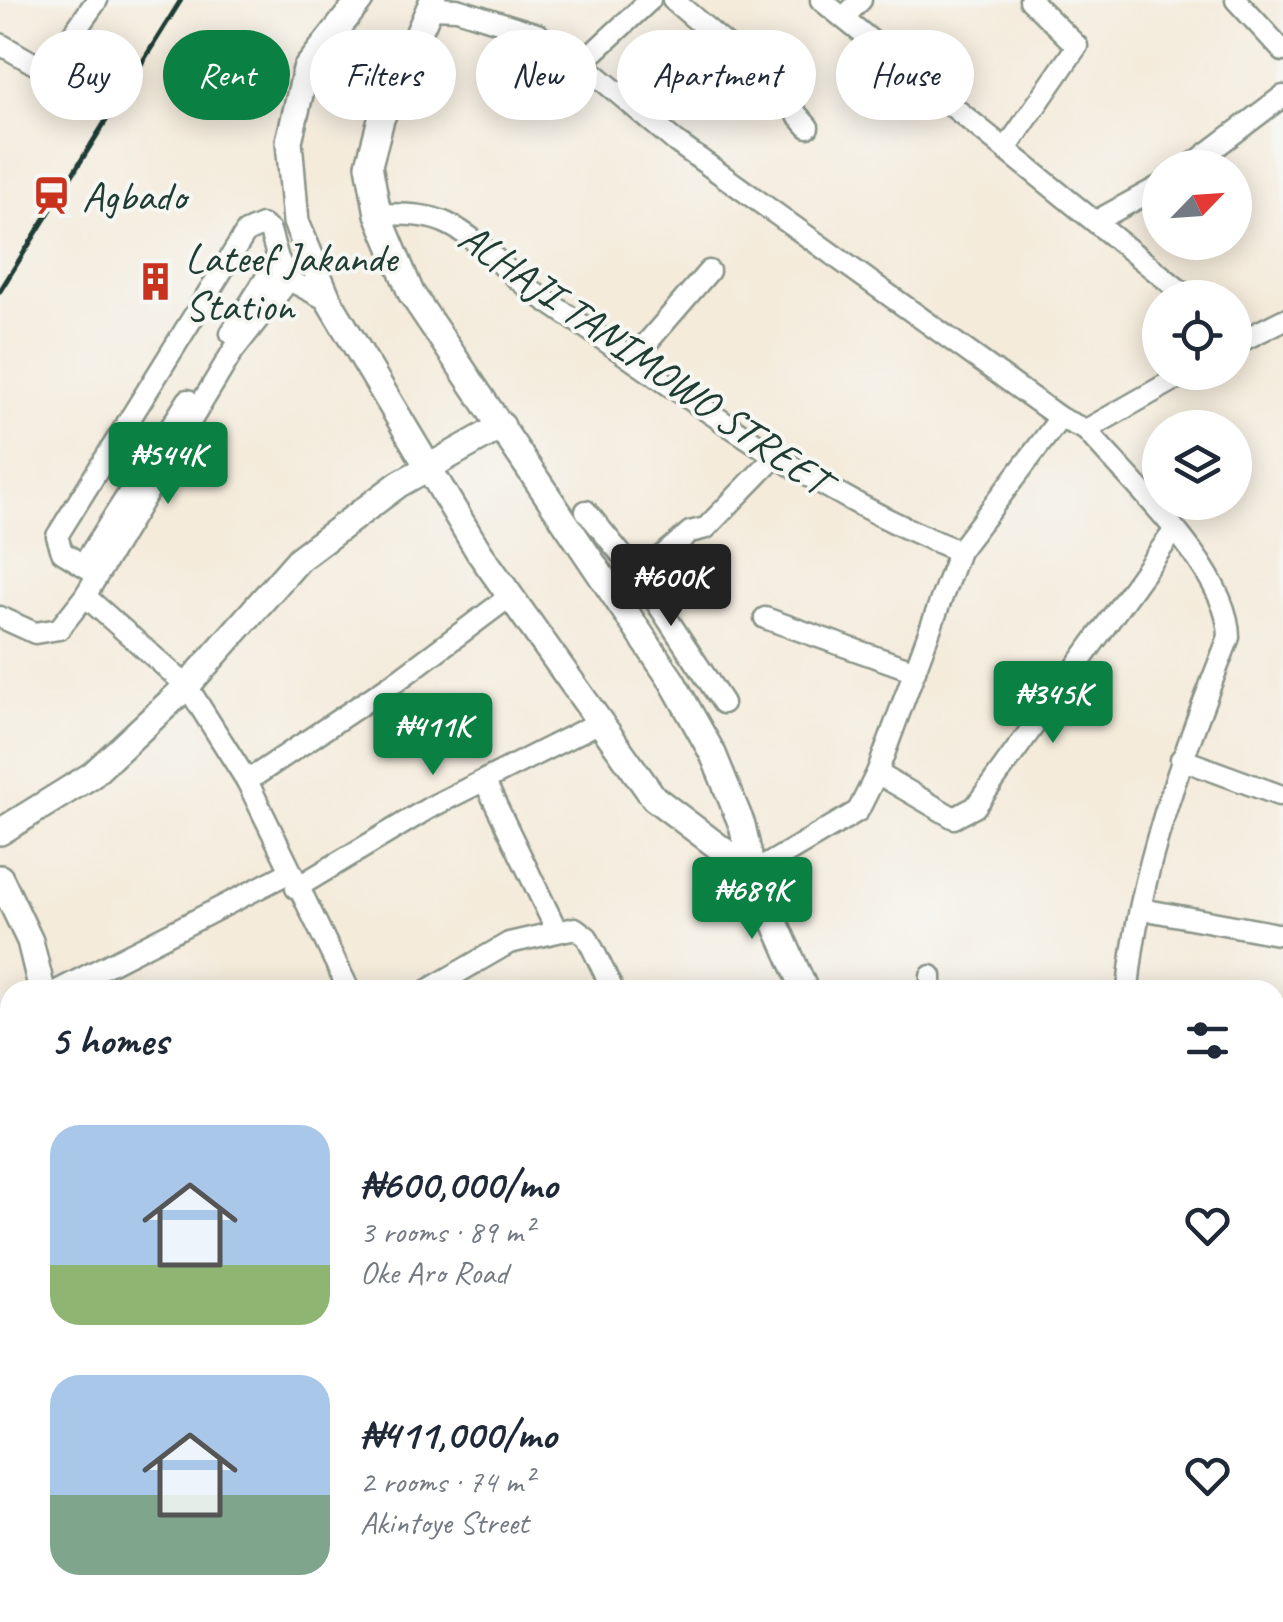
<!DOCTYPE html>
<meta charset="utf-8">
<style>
:root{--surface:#fff;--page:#f6f6f7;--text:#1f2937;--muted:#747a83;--accent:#0b8043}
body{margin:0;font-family:Caveat,sans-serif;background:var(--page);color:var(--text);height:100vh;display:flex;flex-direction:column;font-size:38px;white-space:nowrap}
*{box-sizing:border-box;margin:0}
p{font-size:32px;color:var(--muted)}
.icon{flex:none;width:55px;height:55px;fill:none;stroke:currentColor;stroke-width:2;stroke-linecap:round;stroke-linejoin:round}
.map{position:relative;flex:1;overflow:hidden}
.drawer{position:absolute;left:0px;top:980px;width:1285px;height:642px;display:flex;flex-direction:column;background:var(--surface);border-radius:30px 30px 0 0;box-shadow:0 5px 25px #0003}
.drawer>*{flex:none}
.guide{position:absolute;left:30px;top:30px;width:1225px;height:90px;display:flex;gap:20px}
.needle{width:65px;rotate:65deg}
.controls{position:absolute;left:1142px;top:150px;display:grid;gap:20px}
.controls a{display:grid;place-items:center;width:110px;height:110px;border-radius:50%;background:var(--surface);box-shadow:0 5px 25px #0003;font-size:50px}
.price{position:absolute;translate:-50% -85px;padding:0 22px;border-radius:10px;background:var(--accent);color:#fff;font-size:32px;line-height:65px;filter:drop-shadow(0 2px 5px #0008)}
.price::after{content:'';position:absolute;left:50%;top:60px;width:30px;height:22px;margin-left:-15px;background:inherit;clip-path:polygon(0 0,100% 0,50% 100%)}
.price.active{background:#222;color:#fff}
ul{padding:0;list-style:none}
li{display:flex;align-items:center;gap:30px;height:250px;padding:0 50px}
li span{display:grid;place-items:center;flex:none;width:280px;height:200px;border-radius:30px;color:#555}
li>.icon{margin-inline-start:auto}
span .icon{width:120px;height:120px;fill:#fffc;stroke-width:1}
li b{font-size:42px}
h2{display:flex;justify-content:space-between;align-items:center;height:120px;padding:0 50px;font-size:42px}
.chip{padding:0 35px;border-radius:45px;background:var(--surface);box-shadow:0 5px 25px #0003;font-size:35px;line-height:90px}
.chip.active{background:var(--accent);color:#fff}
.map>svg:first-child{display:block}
</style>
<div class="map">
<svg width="1283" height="1622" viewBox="0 0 1283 1622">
<rect width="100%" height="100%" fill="#f6f6f2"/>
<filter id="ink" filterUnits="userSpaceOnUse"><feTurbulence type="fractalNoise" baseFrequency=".01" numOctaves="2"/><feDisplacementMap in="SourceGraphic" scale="20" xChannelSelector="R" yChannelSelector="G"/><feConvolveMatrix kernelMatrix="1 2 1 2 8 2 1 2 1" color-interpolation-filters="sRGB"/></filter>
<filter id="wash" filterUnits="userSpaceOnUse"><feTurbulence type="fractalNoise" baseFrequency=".0048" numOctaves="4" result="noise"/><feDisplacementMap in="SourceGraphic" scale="40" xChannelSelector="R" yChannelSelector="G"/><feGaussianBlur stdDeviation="2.25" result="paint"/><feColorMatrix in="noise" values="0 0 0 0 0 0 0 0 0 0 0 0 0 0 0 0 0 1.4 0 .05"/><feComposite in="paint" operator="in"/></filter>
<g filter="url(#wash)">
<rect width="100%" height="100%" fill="#f4ebdb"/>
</g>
<g filter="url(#ink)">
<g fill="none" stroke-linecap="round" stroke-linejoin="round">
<defs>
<g id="minor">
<path d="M673 0 765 78 808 127"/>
<path d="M821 0 1189 298"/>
<path d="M1236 0 1283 51"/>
<path d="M431 8 457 9 537 34 582 63 676 142 1060 418 1086 430C1129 480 1229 571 1229 637 1185 750 1138 869 1128 990"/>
<path d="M843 18 861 0"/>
<path d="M0 44 47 71 97 0"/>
<path d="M582 63 650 0"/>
<path d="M1006 149 1077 46 1030 0"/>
<path d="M1188 168 1283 96"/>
<path d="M378 214C401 215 424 213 446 223 483 240 508 276 542 298 678 388 806 491 959 551"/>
<path d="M1098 220 1160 186"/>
<path d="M231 333 278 259"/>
<path d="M1235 344 1283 320"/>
<path d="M633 359 709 271"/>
<path d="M1086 430 1188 372"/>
<path d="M586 511 639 576 690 532 706 528 774 458"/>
<path d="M83 565 62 552 57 536 246 232 262 225 270 231 278 259 289 280"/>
<path d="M91 570 83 565 188 400"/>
<path d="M639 576 723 703"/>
<path d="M85 596 187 686 247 781 349 990"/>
<path d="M0 617 35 633 59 629 85 596 233 351 289 280 329 301"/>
<path d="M765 618 915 671"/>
<path d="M1181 759 1279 795"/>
<path d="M877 773 954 818 975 807 1174 531"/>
<path d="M247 781 398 680 509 597"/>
<path d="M485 782 556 929"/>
<path d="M753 873 858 811 877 773 959 551 1060 418"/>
<path d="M296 888 429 808 600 722"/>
<path d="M1141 909 1283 935"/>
<path d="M59 990 290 872"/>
<path d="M428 990 509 943 575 928 587 937 613 990"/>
<path d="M931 990V976"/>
<path d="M0 1125 10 1138"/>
<path d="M0 1424 10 1440"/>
<path d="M92 1612 96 1622"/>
<path d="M260 1612 262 1622"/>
<path d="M443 1612 447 1622"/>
<path d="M712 1612 714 1622"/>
<path d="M487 1622 518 1612"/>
<path d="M1174 1622 1175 1612"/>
</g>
<g id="major">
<path d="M360 0 306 69 289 141 296 222 329 301 479 552 654 798 753 873"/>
<path d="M433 0 381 119 369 165 378 214 411 293 672 681 713 754 742 825 753 873 805 990"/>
<path d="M0 832 92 775 187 686 300 558 399 484 502 426"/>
<path d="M0 878 30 941 42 990"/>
<path d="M0 1120 10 1108"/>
<path d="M917 1612 918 1622"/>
</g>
</defs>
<use href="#minor" stroke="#8a9488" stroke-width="25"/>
<use href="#major" stroke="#8a9488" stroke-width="30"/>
<use href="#minor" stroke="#fff" stroke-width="20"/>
<use href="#major" stroke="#fff" stroke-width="25"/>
<path stroke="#1f3d34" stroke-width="5" d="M0 291 181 0"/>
</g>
</g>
<defs>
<symbol id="station-bare" viewBox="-9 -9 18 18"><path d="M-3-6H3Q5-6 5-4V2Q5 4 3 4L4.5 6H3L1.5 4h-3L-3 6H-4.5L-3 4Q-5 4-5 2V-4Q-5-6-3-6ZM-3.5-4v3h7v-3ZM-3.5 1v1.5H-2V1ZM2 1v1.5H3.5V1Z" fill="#c8321e" stroke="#f6f6f2" stroke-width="2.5" paint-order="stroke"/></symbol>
<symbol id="building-bare" viewBox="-9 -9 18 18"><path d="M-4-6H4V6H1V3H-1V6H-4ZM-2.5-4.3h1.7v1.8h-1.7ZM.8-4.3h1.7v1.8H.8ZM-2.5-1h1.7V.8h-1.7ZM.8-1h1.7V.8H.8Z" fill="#c8321e" stroke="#f6f6f2" stroke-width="2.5" paint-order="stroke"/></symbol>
</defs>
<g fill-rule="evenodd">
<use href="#station-bare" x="24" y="168" width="55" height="55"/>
<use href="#building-bare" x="128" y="254" width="55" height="55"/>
</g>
<g text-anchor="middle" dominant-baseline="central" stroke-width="8" stroke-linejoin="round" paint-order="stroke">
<g font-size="42" fill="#1f3d34" stroke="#f6f6f2" text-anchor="start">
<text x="82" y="196">Agbado</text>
<text x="185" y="258">Lateef Jakande<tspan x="185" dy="48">Station</tspan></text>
</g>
<g font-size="42" fill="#1f3d34" stroke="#f6f6f2">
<text transform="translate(644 359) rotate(35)">ALHAJI TANIMOWO STREET</text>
</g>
</g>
</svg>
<div class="controls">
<a><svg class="needle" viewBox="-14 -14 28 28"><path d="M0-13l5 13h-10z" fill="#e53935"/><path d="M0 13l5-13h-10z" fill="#747a83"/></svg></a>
<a><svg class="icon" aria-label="locate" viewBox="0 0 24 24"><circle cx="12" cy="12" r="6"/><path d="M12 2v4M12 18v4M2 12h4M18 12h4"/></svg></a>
<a><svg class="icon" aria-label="layers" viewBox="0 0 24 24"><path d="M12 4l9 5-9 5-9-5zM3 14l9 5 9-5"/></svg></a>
</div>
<b class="price" style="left:168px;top:507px">₦544K</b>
<b class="price active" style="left:671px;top:629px">₦600K</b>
<b class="price" style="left:1053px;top:746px">₦345K</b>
<b class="price" style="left:433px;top:778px">₦411K</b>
<b class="price" style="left:752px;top:942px">₦689K</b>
<div class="guide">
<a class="chip">Buy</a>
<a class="chip active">Rent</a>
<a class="chip">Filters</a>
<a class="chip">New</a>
<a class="chip">Apartment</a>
<a class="chip">House</a>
</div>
<section class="drawer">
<h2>5 homes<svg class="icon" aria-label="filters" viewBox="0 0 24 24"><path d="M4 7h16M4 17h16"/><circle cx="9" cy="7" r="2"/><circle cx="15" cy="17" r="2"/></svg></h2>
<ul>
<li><span style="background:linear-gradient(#a9c7e8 70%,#8fb573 0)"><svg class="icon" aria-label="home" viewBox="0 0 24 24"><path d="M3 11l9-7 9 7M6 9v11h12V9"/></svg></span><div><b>₦600,000/mo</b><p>3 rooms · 89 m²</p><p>Oke Aro Road</p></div><svg class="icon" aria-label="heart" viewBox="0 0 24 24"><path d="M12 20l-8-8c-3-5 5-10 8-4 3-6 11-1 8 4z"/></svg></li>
<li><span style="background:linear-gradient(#a9c7e8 60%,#7fa58c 0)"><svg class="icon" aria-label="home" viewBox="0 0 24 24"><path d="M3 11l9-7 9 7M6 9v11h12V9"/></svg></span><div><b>₦411,000/mo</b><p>2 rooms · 74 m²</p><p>Akintoye Street</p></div><svg class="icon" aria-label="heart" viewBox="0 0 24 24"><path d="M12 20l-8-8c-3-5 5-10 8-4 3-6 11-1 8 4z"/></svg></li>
</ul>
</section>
</div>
